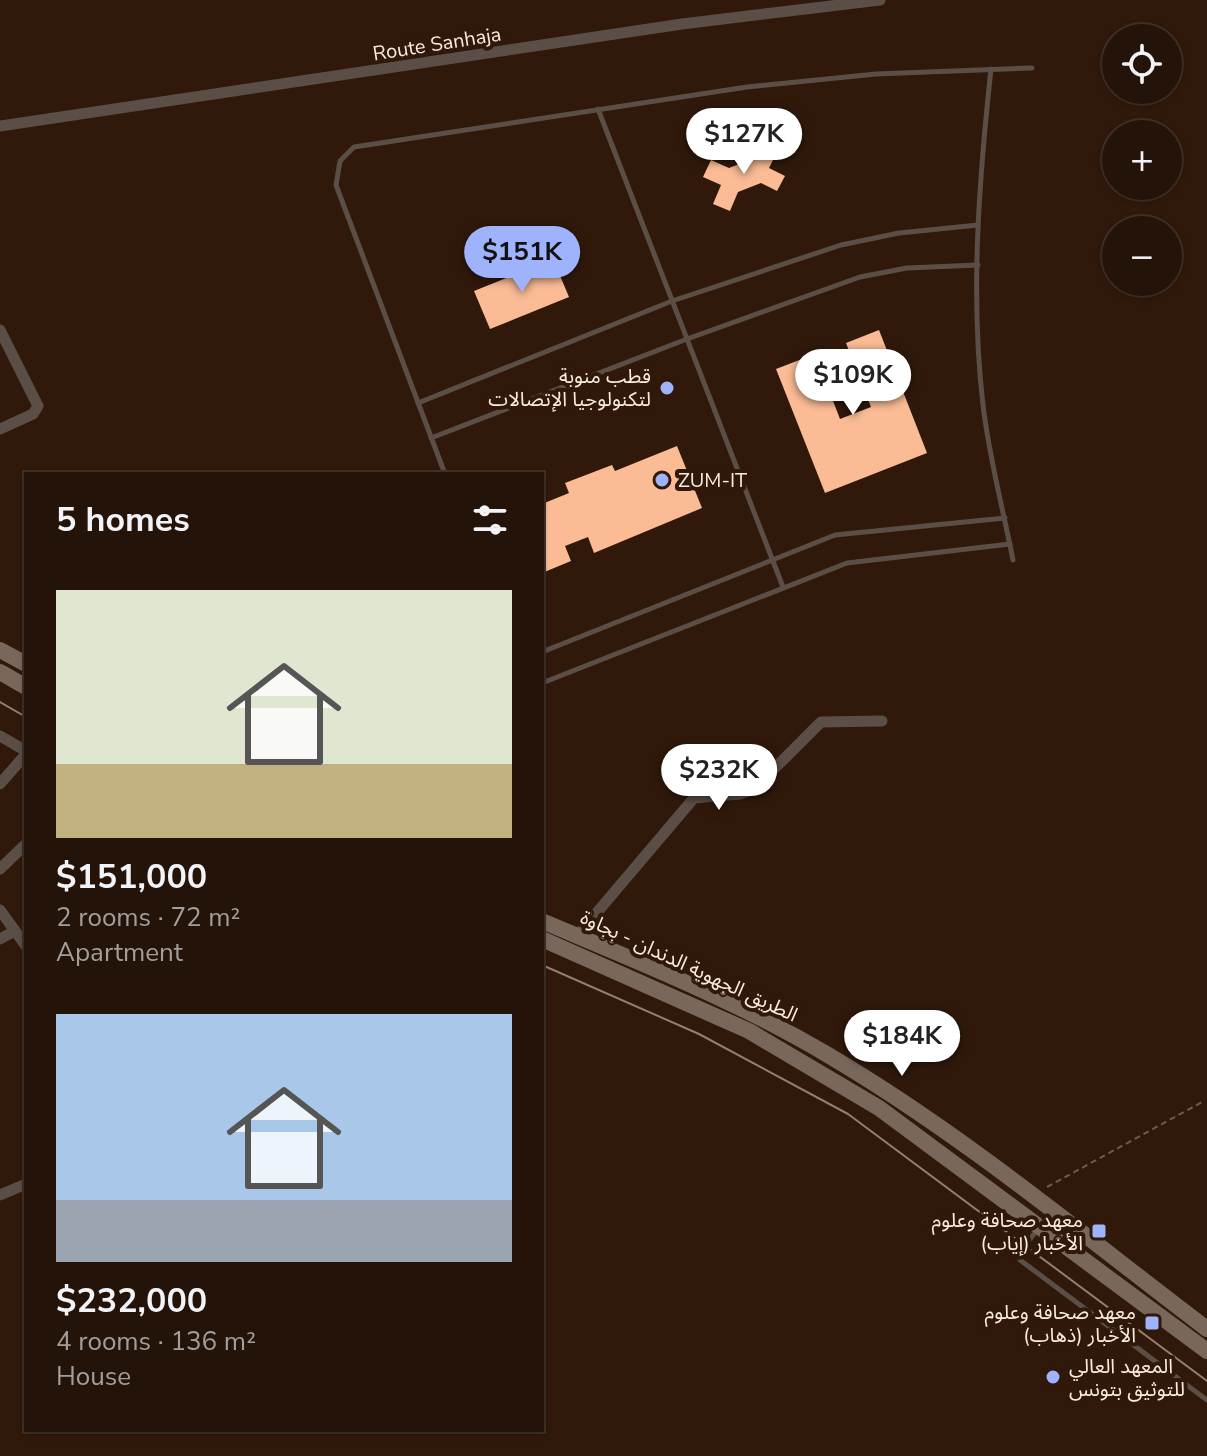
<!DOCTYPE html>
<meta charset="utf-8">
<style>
:root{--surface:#241308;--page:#2c1c12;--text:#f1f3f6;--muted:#a39e9c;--line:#413229;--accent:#9fb3fd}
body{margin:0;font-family:"Nunito Sans","Noto Sans Arabic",sans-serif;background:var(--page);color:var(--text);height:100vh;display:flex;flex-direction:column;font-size:30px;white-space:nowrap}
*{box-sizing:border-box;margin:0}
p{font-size:26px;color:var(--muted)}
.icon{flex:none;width:44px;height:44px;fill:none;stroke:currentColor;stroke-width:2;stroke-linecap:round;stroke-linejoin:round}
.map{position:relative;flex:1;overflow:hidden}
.side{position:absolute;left:24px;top:472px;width:520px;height:960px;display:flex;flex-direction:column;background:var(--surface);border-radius:0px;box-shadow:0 2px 6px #0004,0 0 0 2px var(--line)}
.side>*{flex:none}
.tools{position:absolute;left:1102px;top:24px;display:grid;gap:16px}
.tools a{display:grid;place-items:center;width:80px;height:80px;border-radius:50%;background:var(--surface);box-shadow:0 2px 6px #0004,0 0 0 2px var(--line);font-size:40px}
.price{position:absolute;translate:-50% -68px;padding:0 18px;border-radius:28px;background:#fff;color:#222;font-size:26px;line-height:52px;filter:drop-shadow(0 2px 4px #0008)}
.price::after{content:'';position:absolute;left:50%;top:48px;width:24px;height:18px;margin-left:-12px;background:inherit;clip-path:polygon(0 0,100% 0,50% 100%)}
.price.on{background:var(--accent);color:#111}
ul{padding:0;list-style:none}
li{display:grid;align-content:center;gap:16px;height:424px;padding:0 32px}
li span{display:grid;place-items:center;height:248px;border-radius:0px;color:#555}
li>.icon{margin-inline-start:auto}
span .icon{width:144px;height:144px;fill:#fffc;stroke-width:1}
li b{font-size:34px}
h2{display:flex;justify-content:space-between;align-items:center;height:96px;padding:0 32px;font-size:34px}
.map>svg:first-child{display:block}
</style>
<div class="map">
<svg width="1207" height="1456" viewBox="0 0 1207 1456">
<rect width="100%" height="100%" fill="#30190b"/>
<g fill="#fabb95">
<path d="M760 144 777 152 769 168 785 176 777 191 761 183 738 192 730 211 713 204 721 185 703 177 711 160 729 168 752 159Z"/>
<path d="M553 259 569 297 490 329 474 291Z"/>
<path d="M879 330 927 453 825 493 776 369 815 354 840 419 871 407 846 343Z"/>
<path d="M677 446 702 508 594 553 588 537 565 546 571 561 542 573V504L569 493 565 483 612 465 615 471Z"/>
</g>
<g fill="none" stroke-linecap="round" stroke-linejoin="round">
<path stroke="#6f5a4d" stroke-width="2" stroke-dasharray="6 4" stroke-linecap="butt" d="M1047 1187 1204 1101"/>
<g stroke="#5a4e47" stroke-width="5">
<path d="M991 69C979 180 970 294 983 405 989 457 1003 509 1013 560"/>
<path d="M598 109 783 587"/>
<path d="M418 403 672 301 841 245 899 233 978 225"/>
<path d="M431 438 687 339 860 277 907 268 978 265"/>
<path d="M445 474 336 185 340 161 354 147 747 87 876 74 1032 68"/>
<path d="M542 652 835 535 1005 518"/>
<path d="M542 683 847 563 1010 544"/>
<path d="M1038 1229 1019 1253 1020 1260 1207 1400"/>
</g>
<g stroke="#5a4e47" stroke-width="11">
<path d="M0 126 682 24 880 0"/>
<path d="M0 330 38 406 33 414 0 429"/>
<path d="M0 736 26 751"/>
<path d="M0 784 26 754"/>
<path d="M0 869 26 844"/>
<path d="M0 910 26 946"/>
<path d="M577 936 694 798 740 794 754 789 821 722 882 721"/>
<path d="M0 939 15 931"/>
<path d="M0 1195 26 1184"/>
</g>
<g stroke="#7a675c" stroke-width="16">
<path d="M0 650 26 664"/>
<path d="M0 672 26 687"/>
<path d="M542 921C639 962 737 1001 828 1055 962 1134 1083 1235 1207 1329"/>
<path d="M542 939 749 1031 879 1108 1207 1351"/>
</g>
<g stroke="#927f72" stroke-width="2">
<path d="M0 702 26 717"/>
<path d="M542 965 699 1034 848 1114 1207 1381"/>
</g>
</g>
<g fill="#9fb3fd" stroke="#30190b" stroke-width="3">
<circle cx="667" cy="388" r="8"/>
<circle cx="662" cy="480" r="8"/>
<rect x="1091" y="1223" width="16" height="16" rx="4"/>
<rect x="1144" y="1315" width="16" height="16" rx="4"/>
<circle cx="1053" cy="1377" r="8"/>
</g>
<g text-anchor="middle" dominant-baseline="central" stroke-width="8" stroke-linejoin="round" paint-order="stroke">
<g font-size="20" fill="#faeae0" stroke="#30190b">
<text transform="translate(437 44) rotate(-9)">Route Sanhaja</text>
<text transform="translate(689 966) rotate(25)">الطريق الجهوية الدندان - بجاوة</text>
</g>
<g font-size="20" fill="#faeae0" stroke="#30190b" text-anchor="end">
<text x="651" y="376">قطب منوبة<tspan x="651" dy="23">لتكنولوجيا الإتصالات</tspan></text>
<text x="678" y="480" text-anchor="start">ZUM-IT</text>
<text x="1083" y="1220">معهد صحافة وعلوم<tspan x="1083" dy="23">الأخبار (إياب)</tspan></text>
<text x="1136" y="1312">معهد صحافة وعلوم<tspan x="1136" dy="23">الأخبار (ذهاب)</tspan></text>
<text x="1069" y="1366" text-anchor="start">المعهد العالي<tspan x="1069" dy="23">للتوثيق بتونس</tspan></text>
</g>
</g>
</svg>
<div class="tools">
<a><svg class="icon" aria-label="locate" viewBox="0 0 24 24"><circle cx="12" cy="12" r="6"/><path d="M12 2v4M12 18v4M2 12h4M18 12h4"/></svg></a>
<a>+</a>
<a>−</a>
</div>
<b class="price" style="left:744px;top:176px">$127K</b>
<b class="price on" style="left:522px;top:294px">$151K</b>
<b class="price" style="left:853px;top:417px">$109K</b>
<b class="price" style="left:719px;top:812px">$232K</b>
<b class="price" style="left:902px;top:1078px">$184K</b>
<section class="side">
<h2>5 homes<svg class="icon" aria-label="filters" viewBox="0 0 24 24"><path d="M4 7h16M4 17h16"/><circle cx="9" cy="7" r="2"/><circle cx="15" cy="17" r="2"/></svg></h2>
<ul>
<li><span style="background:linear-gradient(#dfe7d0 70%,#c2b280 0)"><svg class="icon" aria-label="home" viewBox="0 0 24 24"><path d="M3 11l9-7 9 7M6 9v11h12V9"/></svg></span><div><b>$151,000</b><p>2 rooms · 72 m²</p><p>Apartment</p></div></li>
<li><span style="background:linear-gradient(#a9c7e8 75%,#9aa5b1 0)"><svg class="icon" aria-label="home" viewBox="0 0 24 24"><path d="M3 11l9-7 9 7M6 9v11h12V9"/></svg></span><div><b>$232,000</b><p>4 rooms · 136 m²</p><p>House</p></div></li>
</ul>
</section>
</div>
